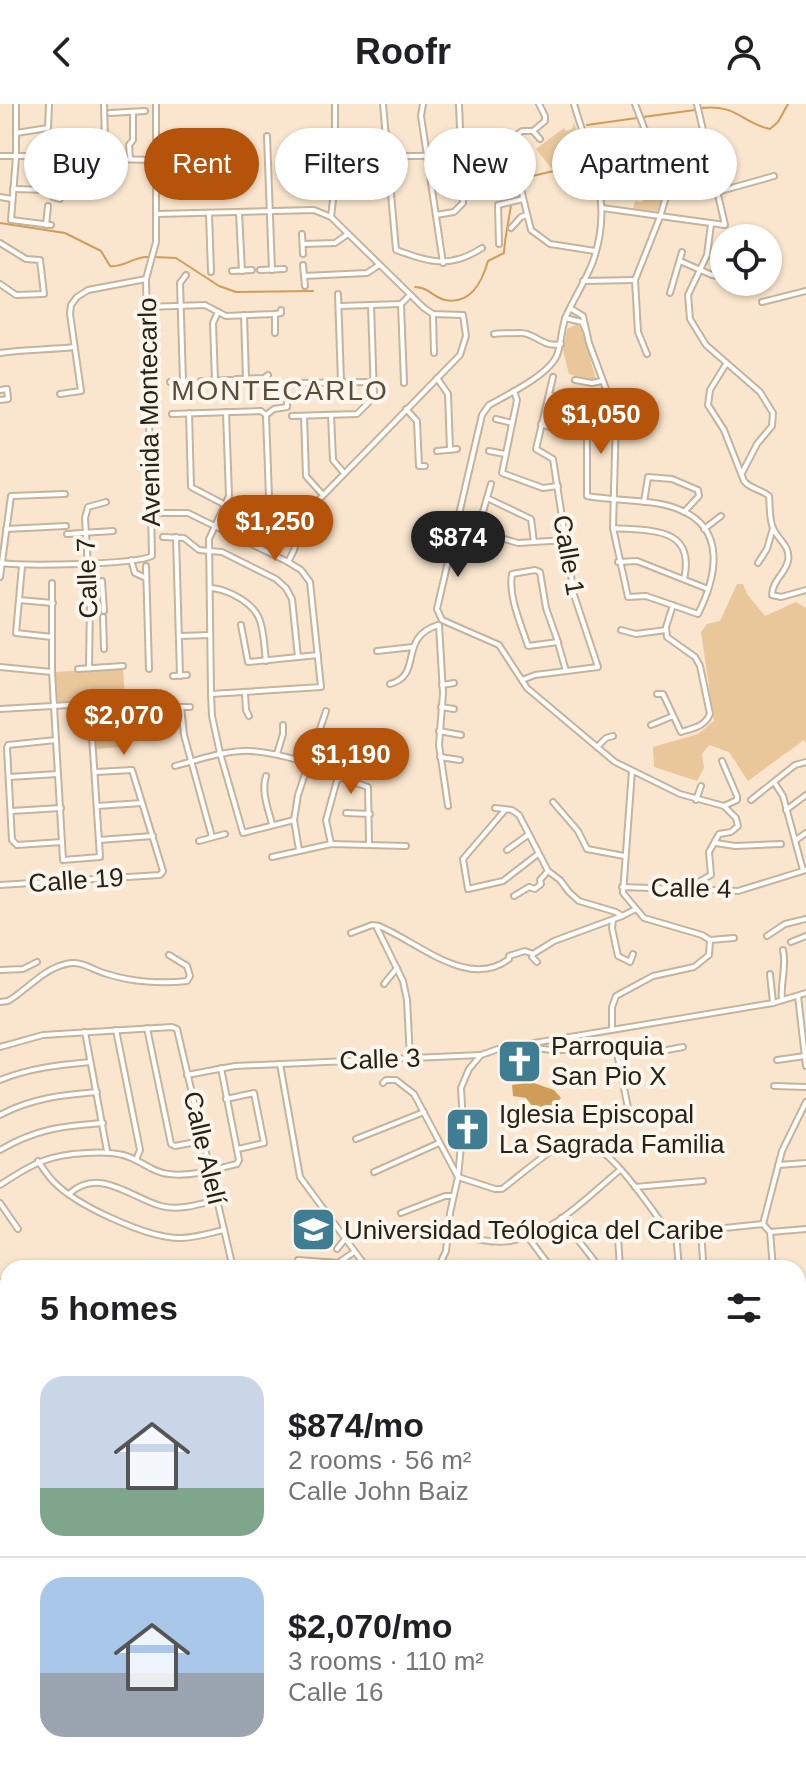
<!DOCTYPE html>
<meta charset="utf-8">
<style>
:root{--surface:#fff;--page:#f2f2f2;--text:#202124;--muted:#757577;--line:#e0e0e0;--accent:#b45309}
body{margin:0;font-family:Helvetica,sans-serif;background:var(--page);color:var(--text);height:100vh;display:flex;flex-direction:column;font-size:30px;white-space:nowrap}
*{box-sizing:border-box;margin:0}
p{font-size:26px;color:var(--muted)}
.icon{flex:none;width:44px;height:44px;fill:none;stroke:currentColor;stroke-width:2;stroke-linecap:round;stroke-linejoin:round}
.map{position:relative;flex:1;overflow:hidden}
.panel{position:absolute;left:0px;top:1156px;width:806px;height:514px;display:flex;flex-direction:column;background:var(--surface);border-radius:24px 24px 0 0;box-shadow:0 2px 6px #0004}
.panel>*{flex:none}
.top-card{position:absolute;left:24px;top:24px;width:758px;height:72px;display:flex;gap:16px}
.tools{position:absolute;left:710px;top:120px;display:grid;gap:16px}
.tools a{display:grid;place-items:center;width:72px;height:72px;border-radius:50%;background:var(--surface);box-shadow:0 2px 6px #0004;font-size:40px}
.price{position:absolute;translate:-50% -68px;padding:0 18px;border-radius:28px;background:var(--accent);color:#fff;font-size:26px;line-height:52px;filter:drop-shadow(0 2px 4px #0008)}
.price::after{content:'';position:absolute;left:50%;top:48px;width:24px;height:18px;margin-left:-12px;background:inherit;clip-path:polygon(0 0,100% 0,50% 100%)}
.price.current{background:#222;color:#fff}
ul{padding:0;list-style:none}
li{display:flex;align-items:center;gap:24px;height:200px;padding:0 40px}
li+li{border-top:2px solid var(--line)}
li span{display:grid;place-items:center;flex:none;width:224px;height:160px;border-radius:24px;color:#555}
li>.icon{margin-inline-start:auto}
span .icon{width:96px;height:96px;fill:#fffc;stroke-width:1}
li b{font-size:34px}
h2{display:flex;justify-content:space-between;align-items:center;height:96px;padding:0 40px;font-size:34px}
.tag{padding:0 28px;border-radius:36px;background:var(--surface);box-shadow:0 2px 6px #0004;font-size:28px;line-height:72px}
.tag.current{background:var(--accent);color:#fff}
header{display:flex;justify-content:space-between;align-items:center;height:104px;padding:0 40px;background:var(--surface);font-size:36px;font-weight:600}
.map>svg:first-child{display:block}
</style>
<header><svg class="icon" aria-label="back" viewBox="0 0 24 24"><path d="M15 5l-7 7 7 7"/></svg>Roofr<svg class="icon" aria-label="person" viewBox="0 0 24 24"><circle cx="12" cy="8" r="4"/><path d="M4 21q1-7 8-7t8 7"/></svg></header>
<div class="map">
<svg width="806" height="1669" viewBox="0 0 806 1669">
<rect width="100%" height="100%" fill="#fae6ce"/>
<g fill="#e9c79b">
<path d="M574 19 587 55 552 65 536 45 564 24 566 27 572 25Z"/>
<path d="M632 81 664 82V91L657 107 633 105 635 97 642 98 646 87 632 85Z"/>
<path d="M577 220C589 234 589 256 596 274L591 277 569 270 563 246 567 225Z"/>
<path d="M737 480H743L747 490 765 512 796 498 806 504V639L804 636 748 677 729 648 709 641 702 650 704 664 697 677 654 663 653 643 698 630 714 617 701 528 707 520 720 517Z"/>
<path d="M123 564 128 642 97 645 93 597 57 598 55 568Z"/>
</g>
<path fill="#d09d58" d="M531 978 554 986 561 994 554 1001 555 1012 539 1011 526 994 513 992 512 981Z"/>
<g fill="none" stroke-linecap="round" stroke-linejoin="round">
<g stroke="#d09d58" stroke-width="2">
<path d="M701 4C738 0 741 19 770 25L778 18 788 0"/>
<path d="M643 13 695 6"/>
<path d="M587 21 637 14"/>
<path d="M0 119 65 129 101 147 110 162C124 164 134 152 148 153"/>
<path d="M155 153 176 154 219 182 236 188 313 187"/>
<path d="M415 183C428 183 433 193 445 196 471 201 482 178 488 157L504 149C505 126 513 103 513 79L520 75 583 60"/>
<path d="M798 1236 806 1233"/>
</g>
<defs>
<g id="minor">
<path d="M16 0V53L11 116 51 121"/>
<path d="M383 0 396 146C430 158 450 165 482 144"/>
<path d="M423 0 421 12 443 159"/>
<path d="M574 0C591 59 615 98 592 160 585 177 575 193 567 210 561 222 562 238 557 251 549 271 507 291 489 301L482 311 437 505 442 516 499 541 527 584 615 658 680 690 724 702 737 696V692L722 657"/>
<path d="M635 0 668 86 660 113 635 176 638 228 647 250"/>
<path d="M110 9 145 7"/>
<path d="M533 27 540 35"/>
<path d="M16 29 48 24 49 0"/>
<path d="M267 32 272 166"/>
<path d="M504 41 520 61"/>
<path d="M587 42 648 32"/>
<path d="M0 52H44"/>
<path d="M336 53 491 51 522 27H533L545 17V12L539 0"/>
<path d="M106 55 157 56"/>
<path d="M130 55 129 41 133 36V8"/>
<path d="M57 79 106 78 104 0"/>
<path d="M599 80 661 79 664 76"/>
<path d="M520 81 531 126 550 140 595 147"/>
<path d="M13 85 49 86 53 93 60 95"/>
<path d="M717 88 774 72"/>
<path d="M0 93 12 95"/>
<path d="M602 104 725 121 697 0"/>
<path d="M239 109 242 167"/>
<path d="M156 110 314 106 331 113 424 204 433 210 463 211 466 232 460 251 306 409 294 446 288 458"/>
<path d="M209 110 211 168"/>
<path d="M436 111 454 108 463 99 459 0"/>
<path d="M331 113 335 79V0"/>
<path d="M711 120 707 151 688 191 690 215 706 241 760 288 773 309 772 322 757 340 742 369"/>
<path d="M46 121 48 102"/>
<path d="M511 124 521 113 527 111"/>
<path d="M302 130 303 150"/>
<path d="M0 139 26 155 40 156 44 190 16 191 0 180"/>
<path d="M303 140 335 139 348 130"/>
<path d="M499 140 498 101 523 95"/>
<path d="M680 157 712 171 723 173"/>
<path d="M303 161 305 182"/>
<path d="M260 166 284 165"/>
<path d="M232 167 252 166"/>
<path d="M304 172 367 169 379 161"/>
<path d="M583 177 635 176"/>
<path d="M670 189 682 148"/>
<path d="M338 190 341 278"/>
<path d="M762 198 806 187"/>
<path d="M401 200 404 279"/>
<path d="M340 202 401 200 410 191"/>
<path d="M146 203 205 201 226 212 275 210 281 209V206"/>
<path d="M570 204 583 212 589 239 616 312 613 424 628 493 646 492 698 510C716 474 728 424 678 405 653 395 614 397 587 392V309"/>
<path d="M275 210V229"/>
<path d="M433 210 434 249"/>
<path d="M244 211 246 275"/>
<path d="M565 214 582 218 586 227"/>
<path d="M494 230C503 229 513 229 521 229 535 229 543 244 561 240"/>
<path d="M0 249C25 245 49 246 74 243"/>
<path d="M726 260 710 286 708 301 724 326 744 377C750 385 761 385 769 392 770 401 769 415 773 424 778 436 791 442 788 457 785 470 772 477 772 491L781 493 806 486"/>
<path d="M437 274 448 290 450 346"/>
<path d="M236 275 264 274 268 271"/>
<path d="M575 276 592 279 602 277"/>
<path d="M201 277 231 276"/>
<path d="M215 277 213 219 218 208"/>
<path d="M170 278 192 277"/>
<path d="M183 278 180 179 186 171"/>
<path d="M300 279 373 278"/>
<path d="M0 286 7 285 8 295 0 296"/>
<path d="M514 287 517 296 502 369 543 384 558 382"/>
<path d="M60 290 81 287 70 210 71 201 77 193 88 186 146 175"/>
<path d="M550 291 565 296"/>
<path d="M406 305 417 317 419 362H425"/>
<path d="M226 308 229 392 209 435 211 590 212 612 220 649 243 729 294 716"/>
<path d="M189 309 191 383 260 419 269 393 266 311"/>
<path d="M172 310 261 307 266 311"/>
<path d="M266 311 274 305 287 303V299"/>
<path d="M331 311 333 356 344 369"/>
<path d="M292 312 357 310 374 293 371 201"/>
<path d="M304 312 306 372 322 390"/>
<path d="M496 315 512 319"/>
<path d="M589 316 616 312"/>
<path d="M541 320 567 329"/>
<path d="M437 347 457 345"/>
<path d="M489 347 505 350"/>
<path d="M487 394 531 415 534 438"/>
<path d="M644 398 648 373 672 375 698 386 699 392 684 408"/>
<path d="M153 409H188L288 458 301 466 310 478 321 583 211 590"/>
<path d="M456 421 518 439 566 436"/>
<path d="M613 424C650 427 696 422 684 475"/>
<path d="M6 425 66 422"/>
<path d="M704 425 721 412"/>
<path d="M67 430 113 427"/>
<path d="M163 433 184 434 199 446 222 448 276 475 286 484 292 495 298 553"/>
<path d="M176 433 180 572"/>
<path d="M472 446 491 380"/>
<path d="M131 456 135 469 146 474"/>
<path d="M618 458 637 457 708 485"/>
<path d="M0 459C25 462 133 461 152 452L146 175 156 138V0"/>
<path d="M758 459 767 445 773 424"/>
<path d="M22 462 16 529 52 533"/>
<path d="M146 462 149 565"/>
<path d="M535 466 540 468 546 504 558 538 528 542C521 520 508 492 512 470Z"/>
<path d="M0 473 11 392 65 390"/>
<path d="M102 477 104 507"/>
<path d="M210 484C219 484 226 487 234 491 266 507 262 525 266 557"/>
<path d="M19 496 53 499"/>
<path d="M103 513 104 545"/>
<path d="M241 521 248 558 318 551"/>
<path d="M439 521 443 589 439 641 448 702"/>
<path d="M621 526 636 530 666 526"/>
<path d="M180 532 210 531"/>
<path d="M558 539 566 567"/>
<path d="M377 547 413 543"/>
<path d="M0 563 52 568"/>
<path d="M89 564 90 496 85 414 88 403 106 398"/>
<path d="M78 565 123 562"/>
<path d="M173 572 187 571"/>
<path d="M522 576 535 571 598 563 574 491 553 355 536 345 553 273"/>
<path d="M390 580C424 571 397 534 438 521"/>
<path d="M442 581 454 579"/>
<path d="M245 590 246 606 249 612"/>
<path d="M657 590H663L681 628C694 624 704 623 710 610L700 562 695 553 667 533 666 523 673 501"/>
<path d="M172 603H190"/>
<path d="M181 603 184 631 212 733"/>
<path d="M441 603 454 605"/>
<path d="M0 605 87 600 90 602 100 753 63 756 52 568V479"/>
<path d="M651 621 673 612"/>
<path d="M439 627 461 631"/>
<path d="M56 636 8 641 7 644 12 736 17 741 62 738"/>
<path d="M597 643 606 634 613 632"/>
<path d="M277 650 283 630V621"/>
<path d="M440 653 460 656"/>
<path d="M175 662C235 645 246 640 308 659"/>
<path d="M632 667 623 789 644 814 702 831 710 836"/>
<path d="M266 672C261 688 268 704 272 720"/>
<path d="M9 673 58 670"/>
<path d="M774 678 783 692 803 766"/>
<path d="M696 696 701 682"/>
<path d="M751 696 795 661 806 658"/>
<path d="M553 698 578 727 587 745 624 752"/>
<path d="M97 702 142 699"/>
<path d="M495 704 512 706 519 711 548 767 560 776 569 788 579 797 616 808 622 812 636 805"/>
<path d="M505 706 463 755 468 785 503 777 538 750"/>
<path d="M786 706 806 691"/>
<path d="M11 707 61 704"/>
<path d="M346 709 370 710"/>
<path d="M99 736 153 732"/>
<path d="M796 736 806 729"/>
<path d="M199 737 225 730"/>
<path d="M716 739 735 742 781 740"/>
<path d="M331 740 326 716 337 676 341 674 368 683 369 741"/>
<path d="M299 746 294 716 298 691 326 607"/>
<path d="M507 746 528 731"/>
<path d="M272 753 331 740 406 742"/>
<path d="M0 781 160 771 163 767 132 666 96 668"/>
<path d="M622 783 738 787 806 766"/>
<path d="M692 785 693 781 711 771 709 748 719 730 731 728 738 722 736 714 724 702"/>
<path d="M514 792 529 783 535 785 541 780 540 776 548 767"/>
<path d="M613 816 612 824 618 852 630 858 633 850"/>
<path d="M379 822 377 824 403 877 407 896 410 954"/>
<path d="M351 829 372 821 379 822C418 838 468 886 509 855V852L525 847 533 850 554 837 622 812"/>
<path d="M767 832 785 820 806 815"/>
<path d="M710 836 734 834"/>
<path d="M791 838 806 832"/>
<path d="M533 850 532 853 537 858"/>
<path d="M0 866 23 865 37 858"/>
<path d="M770 870 773 899"/>
<path d="M384 880 397 864"/>
<path d="M798 892 806 962"/>
<path d="M782 896C780 879 787 863 783 846"/>
<path d="M0 898 8 897C27 886 43 865 66 860 82 856 92 866 107 870 132 878 162 880 187 877L190 872 187 862 169 851"/>
<path d="M147 924 171 1040 175 1042 201 1037"/>
<path d="M612 925V903L616 892 653 872 694 863 709 851 710 836"/>
<path d="M116 926 140 1046 136 1056"/>
<path d="M85 928 107 1047"/>
<path d="M532 942C558 952 589 939 617 949L629 1009"/>
<path d="M0 943 43 931 172 923 177 925 233 1164"/>
<path d="M640 951 683 943"/>
<path d="M777 956 805 952"/>
<path d="M280 960 300 1073 367 1164"/>
<path d="M187 971 235 962 480 951"/>
<path d="M0 976C30 964 58 961 90 958"/>
<path d="M383 979 386 976H396L414 990 458 1073 495 1085H502C517 1074 552 1043 567 1038 604 1027 645 1098 665 1123L676 1129 763 1120"/>
<path d="M774 982 806 983"/>
<path d="M226 995 254 989 264 1039 238 1045"/>
<path d="M0 1011C32 994 62 991 97 988"/>
<path d="M356 1035 424 1008"/>
<path d="M0 1046C36 1025 62 1022 103 1019"/>
<path d="M38 1057C43 1064 47 1071 53 1077 75 1101 149 1135 181 1134 195 1134 210 1129 224 1126"/>
<path d="M778 1061 806 1059"/>
<path d="M374 1068 439 1039"/>
<path d="M0 1081C32 1060 47 1051 86 1049 99 1048 111 1048 123 1051 140 1055 152 1069 169 1070 191 1073 215 1065 237 1060L239 1056 221 964"/>
<path d="M635 1083 703 1077"/>
<path d="M69 1090C99 1062 131 1094 161 1102 179 1107 200 1100 217 1096"/>
<path d="M0 1099 18 1125"/>
<path d="M401 1109 445 1092H453"/>
<path d="M561 1114 600 1164"/>
<path d="M617 1119 620 1164"/>
<path d="M763 1120 782 1047 806 998"/>
<path d="M763 1120 770 1128 773 1164"/>
<path d="M701 1126 703 1156"/>
<path d="M448 1128C468 1133 490 1140 510 1137 553 1131 588 1092 620 1066"/>
<path d="M770 1128 806 1125"/>
<path d="M676 1129 679 1164"/>
<path d="M528 1133 551 1164"/>
<path d="M337 1145 345 1135"/>
<path d="M298 1156 338 1159 354 1148"/>
<path d="M438 1164 446 1147 450 1109 458 1073 463 1020 461 984 469 965 481 951 498 945 773 899 806 889"/>
<path d="M652 1164 679 1162"/>
<path d="M0 1178 8 1182"/>
<path d="M798 1203 806 1202"/>
<path d="M0 1275 8 1280"/>
<path d="M0 1295 8 1299"/>
<path d="M3 1296 8 1288"/>
<path d="M798 1413 806 1414"/>
<path d="M0 1444 8 1470"/>
<path d="M798 1506 806 1504"/>
<path d="M798 1574 806 1573"/>
<path d="M0 1617 8 1642"/>
<path d="M0 1639 2 1641"/>
<path d="M15 1662 20 1669"/>
<path d="M44 1662 47 1669"/>
<path d="M109 1662 112 1669"/>
<path d="M144 1662 147 1669"/>
<path d="M246 1662 247 1665"/>
<path d="M502 1662 510 1669"/>
<path d="M554 1662 558 1669"/>
<path d="M0 1664 4 1669"/>
<path d="M431 1669 432 1662"/>
<path d="M653 1669 655 1665"/>
</g>
<g id="major">
<path d="M0 1258 8 1263"/>
<path d="M0 1266 8 1271"/>
<path d="M0 1488 8 1482"/>
<path d="M511 1662 519 1669"/>
<path d="M521 1662 529 1669"/>
</g>
</defs>
<use href="#minor" stroke="#c5b39c" stroke-width="8"/>
<use href="#major" stroke="#fff" stroke-width="10"/>
<use href="#minor" stroke="#fff" stroke-width="4"/>
<use href="#major" stroke="#d9b478" stroke-width="6"/>
</g>
<defs>
<symbol id="church-square" viewBox="-11 -11 22 22"><rect x="-9" y="-9" width="18" height="18" rx="4" fill="#3f7d93" stroke="#fdf6ec"/><path d="M-1.2-6h2.4v3.5h3.3v2.4h-3.3V6h-2.4V-.1h-3.3v-2.4h3.3Z" fill="#fff"/></symbol>
<symbol id="university-square" viewBox="-11 -11 22 22"><rect x="-9" y="-9" width="18" height="18" rx="4" fill="#3f7d93" stroke="#fdf6ec"/><path d="M0-5L7-2L0 1L-7-2ZM-4 1L0 2.5L4 1V4Q0 6-4 4Z" fill="#fff"/></symbol>
</defs>
<g fill-rule="evenodd">
<use href="#church-square" x="494" y="932" width="51" height="51"/>
<use href="#church-square" x="442" y="1000" width="51" height="51"/>
<use href="#university-square" x="288" y="1100" width="51" height="51"/>
</g>
<g text-anchor="middle" dominant-baseline="central" stroke-width="8" stroke-linejoin="round" paint-order="stroke">
<g font-size="26" fill="#282118" stroke="#fdf6ec">
<text transform="translate(149 308) rotate(-91)">Avenida Montecarlo</text>
<text transform="translate(569 451) rotate(80)">Calle 1</text>
<text transform="translate(87 474) rotate(-92)">Calle 7</text>
<text transform="translate(76 776) rotate(-4)">Calle 19</text>
<text transform="translate(691 784) rotate(1)">Calle 4</text>
<text transform="translate(380 955) rotate(-2)">Calle 3</text>
<text transform="translate(205 1044) rotate(77)">Calle Alelí</text>
</g>
<g font-size="26" fill="#282118" stroke="#fdf6ec" text-anchor="start">
<text x="551" y="942">Parroquia<tspan x="551" dy="30">San Pio X</tspan></text>
<text x="499" y="1010">Iglesia Episcopal<tspan x="499" dy="30">La Sagrada Familia</tspan></text>
<text x="344" y="1126">Universidad Teólogica del Caribe</text>
</g>
<g font-size="28" letter-spacing="2" fill="#5c4c38" stroke="#fdf6ec">
<text x="280" y="286">MONTECARLO</text>
</g>
</g>
</svg>
<div class="tools">
<a><svg class="icon" aria-label="locate" viewBox="0 0 24 24"><circle cx="12" cy="12" r="6"/><path d="M12 2v4M12 18v4M2 12h4M18 12h4"/></svg></a>
</div>
<b class="price" style="left:601px;top:352px">$1,050</b>
<b class="price" style="left:275px;top:459px">$1,250</b>
<b class="price current" style="left:458px;top:475px">$874</b>
<b class="price" style="left:124px;top:653px">$2,070</b>
<b class="price" style="left:351px;top:692px">$1,190</b>
<div class="top-card">
<a class="tag">Buy</a>
<a class="tag current">Rent</a>
<a class="tag">Filters</a>
<a class="tag">New</a>
<a class="tag">Apartment</a>
</div>
<section class="panel">
<h2>5 homes<svg class="icon" aria-label="filters" viewBox="0 0 24 24"><path d="M4 7h16M4 17h16"/><circle cx="9" cy="7" r="2"/><circle cx="15" cy="17" r="2"/></svg></h2>
<ul>
<li><span style="background:linear-gradient(#c9d6e8 70%,#7fa58c 0)"><svg class="icon" aria-label="home" viewBox="0 0 24 24"><path d="M3 11l9-7 9 7M6 9v11h12V9"/></svg></span><div><b>$874/mo</b><p>2 rooms · 56 m²</p><p>Calle John Baiz</p></div></li>
<li><span style="background:linear-gradient(#a9c7e8 60%,#9aa5b1 0)"><svg class="icon" aria-label="home" viewBox="0 0 24 24"><path d="M3 11l9-7 9 7M6 9v11h12V9"/></svg></span><div><b>$2,070/mo</b><p>3 rooms · 110 m²</p><p>Calle 16</p></div></li>
</ul>
</section>
</div>
